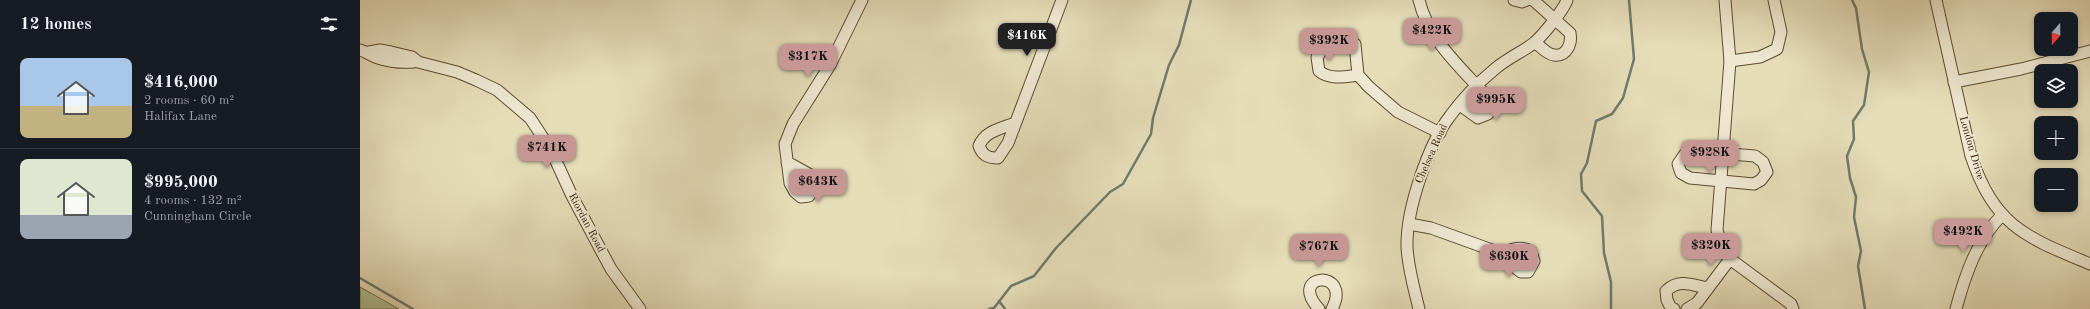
<!DOCTYPE html>
<meta charset="utf-8">
<style>
:root{--surface:#171b24;--page:#242831;--text:#f1f3f6;--muted:#9ea1a6;--line:#363941;--accent:#c59692}
body{margin:0;font-family:"Old Standard TT",serif;background:var(--page);color:var(--text);height:100vh;display:flex;flex-direction:column;font-size:15px;white-space:nowrap}
*{box-sizing:border-box;margin:0}
p{font-size:13px;color:var(--muted)}
.icon{flex:none;width:22px;height:22px;fill:none;stroke:currentColor;stroke-width:2;stroke-linecap:round;stroke-linejoin:round}
.map{position:relative;flex:1;overflow:hidden}
.panel{display:flex;flex-direction:column;background:var(--surface);width:360px}
.panel>*{flex:none}
.needle{width:26px;rotate:200deg}
.tools{position:absolute;left:1674px;top:12px;display:grid;gap:8px}
.tools a{display:grid;place-items:center;width:44px;height:44px;border-radius:8px;background:var(--surface);box-shadow:0 2px 6px #0003;font-size:20px}
.price{position:absolute;translate:-50% -34px;padding:0 9px;border-radius:8px;background:var(--accent);color:#111;font-size:13px;line-height:26px;filter:drop-shadow(0 1px 2px #0008)}
.price::after{content:'';position:absolute;left:50%;top:24px;width:12px;height:9px;margin-left:-6px;background:inherit;clip-path:polygon(0 0,100% 0,50% 100%)}
.price.current{background:#222;color:#fff}
ul{padding:0;list-style:none}
li{display:flex;align-items:center;gap:12px;height:100px;padding:0 20px}
li+li{border-top:1px solid var(--line)}
li span{display:grid;place-items:center;flex:none;width:112px;height:80px;border-radius:8px;color:#555}
li>.icon{margin-inline-start:auto}
span .icon{width:48px;height:48px;fill:#fffc;stroke-width:1}
li b{font-size:17px}
h2{display:flex;justify-content:space-between;align-items:center;height:48px;padding:0 20px;font-size:17px}
main{display:flex;flex:1;min-height:0}
.map>svg:first-child{display:block}
</style>
<main>
<section class="panel">
<h2>12 homes<svg class="icon" aria-label="filters" viewBox="0 0 24 24"><path d="M4 7h16M4 17h16"/><circle cx="9" cy="7" r="2"/><circle cx="15" cy="17" r="2"/></svg></h2>
<ul>
<li><span style="background:linear-gradient(#a9c7e8 60%,#c2b280 0)"><svg class="icon" aria-label="home" viewBox="0 0 24 24"><path d="M3 11l9-7 9 7M6 9v11h12V9"/></svg></span><div><b>$416,000</b><p>2 rooms · 60 m²</p><p>Halifax Lane</p></div></li>
<li><span style="background:linear-gradient(#dfe7d0 70%,#9aa5b1 0)"><svg class="icon" aria-label="home" viewBox="0 0 24 24"><path d="M3 11l9-7 9 7M6 9v11h12V9"/></svg></span><div><b>$995,000</b><p>4 rooms · 132 m²</p><p>Cunningham Circle</p></div></li>
</ul>
</section>
<div class="map">
<svg width="1730" height="309" viewBox="0 0 1730 309">
<rect width="100%" height="100%" fill="#e5dcb8"/>
<filter id="stains"><feTurbulence type="fractalNoise" baseFrequency=".005" numOctaves="4"/><feColorMatrix values="0 0 0 0 .2 0 0 0 0 .09 0 0 0 0 .02 0 0 0 .5 -.17"/></filter>
<radialGradient id="worn" r=".72"><stop offset=".6" stop-color="#630" stop-opacity="0"/><stop offset="1" stop-color="#630" stop-opacity=".3"/></radialGradient>
<path fill="#b0c293" stroke="#706e4a" d="M0 287 39 309H0Z"/>
<g fill="none" stroke-linecap="round" stroke-linejoin="round">
<g stroke="#6d7b6a" stroke-width="2.5">
<path d="M1492 0 1496 8 1502 49 1509 72 1504 105 1493 121 1494 139 1487 156 1490 178 1496 197 1494 217 1501 251 1498 266 1505 309"/>
<path d="M0 278 53 309"/>
<path d="M639 301 645 309"/>
<path d="M629 309 634 308 651 286 674 276 696 248 750 192 763 184 791 134 793 118 809 65 819 45 831 0"/>
<path d="M1251 309V282L1244 253 1242 216 1222 191 1221 174 1227 163 1236 121 1252 114 1263 98 1274 59 1269 0"/>
</g>
<defs>
<g id="minor">
<path d="M1059 0C1069 42 1103 69 1130 100L1131 109 1128 114 1118 118 1100 105"/>
<path d="M1154 0 1162 2 1167 0"/>
<path d="M1173 0 1210 33C1212 43 1207 57 1194 55 1186 54 1180 46 1175 42"/>
<path d="M1365 0 1370 61 1357 230 1361 245 1370 259 1431 304 1433 309"/>
<path d="M1576 0 1611 156C1635 227 1666 237 1730 264"/>
<path d="M0 50C7 52 11 56 18 58 30 62 42 63 54 62"/>
<path d="M9 52 20 50 31 52 52 57 58 62 97 72 116 80 137 90 170 118 191 150 212 196 251 269 280 309"/>
<path d="M1370 61 1400 57 1417 49 1421 32 1414 0"/>
<path d="M998 75C984 77 970 80 959 71L957 57 964 47 995 44 998 75 1009 87 1038 112 1080 133"/>
<path d="M1594 82 1661 69 1730 51"/>
<path d="M655 123C640 129 625 131 619 146 623 156 628 158 638 158L648 143 702 0"/>
<path d="M1333 151 1395 156 1403 162 1407 172 1401 180 1394 184 1330 178 1321 173 1318 164 1325 154Z"/>
<path d="M427 162 456 178 457 185 449 196 441 197 435 192 430 183 425 144 433 124 470 65 502 0"/>
<path d="M1049 224 1071 228 1132 250 1161 272H1168L1174 261 1171 251C1159 245 1150 250 1139 254"/>
<path d="M959 309C926 273 993 268 972 309"/>
<path d="M1059 309C1054 288 1048 268 1047 247 1046 210 1068 145 1090 116 1103 98 1119 82 1136 68 1148 58 1162 52 1174 43 1183 35 1203 11 1207 0"/>
<path d="M1314 309 1311 308 1307 300 1306 291C1319 278 1332 285 1347 288"/>
<path d="M1327 309 1337 303 1370 259"/>
<path d="M1596 309C1605 275 1617 240 1642 215"/>
</g>
</defs>
<use href="#minor" stroke="#5c4a30" stroke-width="13"/>
<use href="#minor" stroke="#eee8d1" stroke-width="11"/>
</g>
<g text-anchor="middle" dominant-baseline="central" stroke-width="3.5" stroke-linejoin="round" paint-order="stroke">
<g font-size="11" fill="#2f1a02" stroke="#eee8d1">
<text transform="translate(1611 148) rotate(74)">London Drive</text>
<text transform="translate(1072 154) rotate(-66)">Chelsea Road</text>
<text transform="translate(226 223) rotate(62)">Riordan Road</text>
</g>
</g>
<rect width="100%" height="100%" filter="url(#stains)"/>
<rect width="100%" height="100%" fill="url(#worn)"/>
</svg>
<div class="tools">
<a><svg class="needle" viewBox="-14 -14 28 28"><path d="M0-13l5 13h-10z" fill="#e53935"/><path d="M0 13l5-13h-10z" fill="#9ea1a6"/></svg></a>
<a><svg class="icon" aria-label="layers" viewBox="0 0 24 24"><path d="M12 4l9 5-9 5-9-5zM3 14l9 5 9-5"/></svg></a>
<a>+</a>
<a>−</a>
</div>
<b class="price" style="left:1072px;top:52px">$422K</b>
<b class="price current" style="left:667px;top:57px">$416K</b>
<b class="price" style="left:969px;top:62px">$392K</b>
<b class="price" style="left:448px;top:78px">$317K</b>
<b class="price" style="left:1136px;top:121px">$995K</b>
<b class="price" style="left:187px;top:169px">$741K</b>
<b class="price" style="left:1350px;top:174px">$928K</b>
<b class="price" style="left:458px;top:203px">$643K</b>
<b class="price" style="left:1603px;top:253px">$492K</b>
<b class="price" style="left:1351px;top:267px">$320K</b>
<b class="price" style="left:959px;top:268px">$767K</b>
<b class="price" style="left:1149px;top:278px">$630K</b>
</div>
</main>
